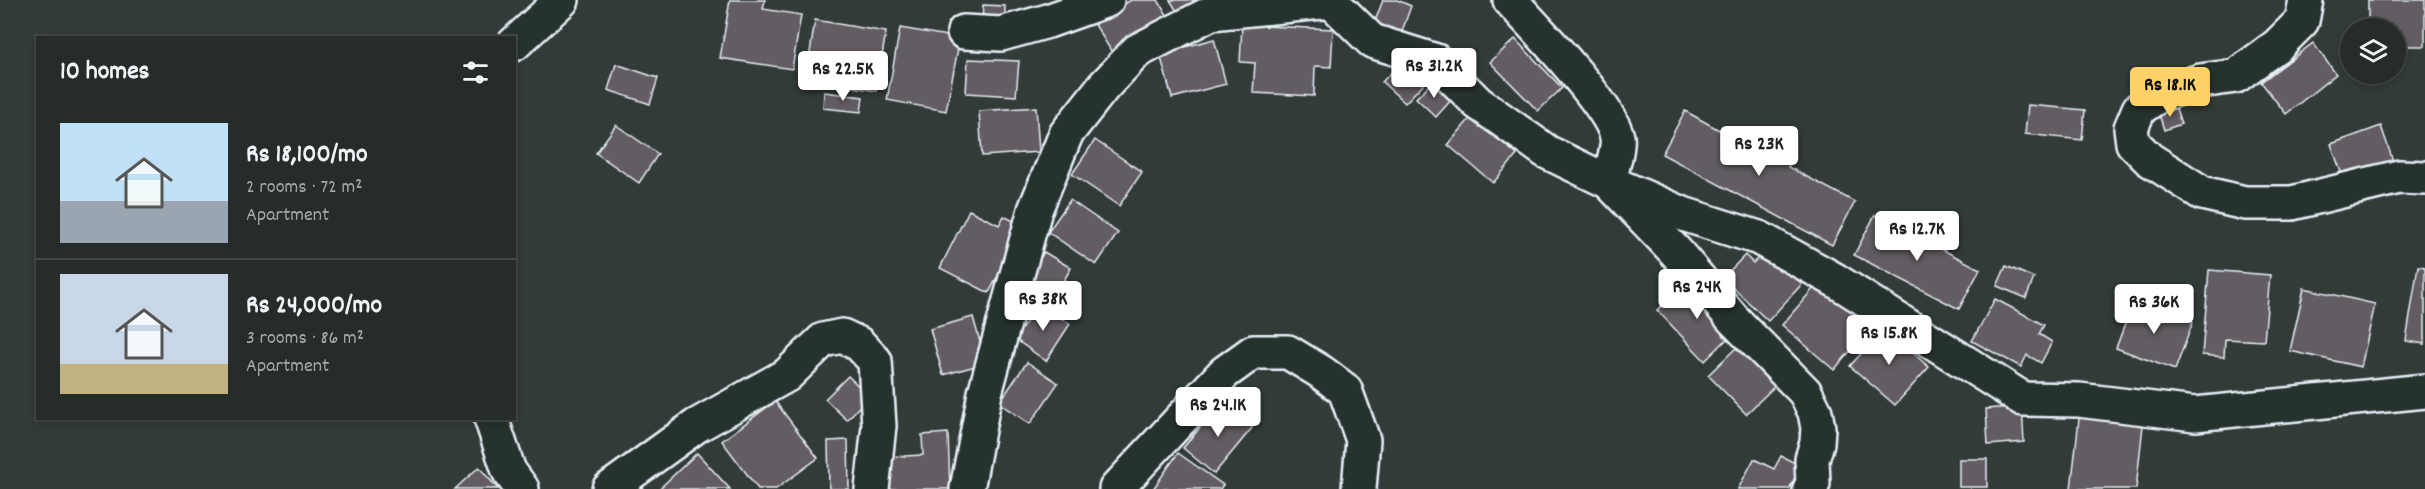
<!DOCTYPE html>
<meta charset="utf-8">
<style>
:root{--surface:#262c2a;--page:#2e3432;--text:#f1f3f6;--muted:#a4a7a8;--line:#424847;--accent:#ffd166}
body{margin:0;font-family:Dekko,sans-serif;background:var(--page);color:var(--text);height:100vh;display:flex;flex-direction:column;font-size:22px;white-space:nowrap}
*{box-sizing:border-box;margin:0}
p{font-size:20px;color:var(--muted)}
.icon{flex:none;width:33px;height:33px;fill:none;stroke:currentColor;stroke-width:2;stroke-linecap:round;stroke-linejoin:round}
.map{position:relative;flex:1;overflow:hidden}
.panel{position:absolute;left:36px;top:36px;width:480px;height:384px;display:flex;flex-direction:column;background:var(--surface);border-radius:0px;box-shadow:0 3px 9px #0003,0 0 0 2px var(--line)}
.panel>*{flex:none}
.controls{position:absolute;left:2340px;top:18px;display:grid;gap:12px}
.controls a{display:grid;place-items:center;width:66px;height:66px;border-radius:50%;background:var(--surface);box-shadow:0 3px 9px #0003,0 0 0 2px var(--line);font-size:30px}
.price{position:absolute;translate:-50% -51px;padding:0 14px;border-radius:6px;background:#fff;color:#222;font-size:20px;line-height:39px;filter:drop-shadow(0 2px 3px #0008)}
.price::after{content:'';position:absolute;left:50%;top:36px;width:18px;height:14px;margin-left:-9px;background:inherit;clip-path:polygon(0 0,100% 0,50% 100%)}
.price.current{background:var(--accent);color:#111}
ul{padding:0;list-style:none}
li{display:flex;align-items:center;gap:18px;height:150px;padding:0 24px}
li+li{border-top:2px solid var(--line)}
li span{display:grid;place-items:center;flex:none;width:168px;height:120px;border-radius:0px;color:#555}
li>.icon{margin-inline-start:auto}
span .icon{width:72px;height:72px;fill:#fffc;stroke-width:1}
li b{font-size:26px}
h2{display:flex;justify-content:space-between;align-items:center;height:72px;padding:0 24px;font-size:26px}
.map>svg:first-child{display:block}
</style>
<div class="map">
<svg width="2425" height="489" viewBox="0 0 2425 489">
<rect width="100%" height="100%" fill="#323b38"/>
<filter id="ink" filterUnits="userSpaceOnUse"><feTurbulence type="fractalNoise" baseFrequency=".0167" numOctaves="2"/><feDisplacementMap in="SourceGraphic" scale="12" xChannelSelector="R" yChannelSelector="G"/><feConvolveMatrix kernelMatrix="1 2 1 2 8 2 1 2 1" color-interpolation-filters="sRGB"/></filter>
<g filter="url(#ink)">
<g fill="#645b62" stroke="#e8f1f8" stroke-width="1.5">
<path d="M730 0H765L763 9 801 15 792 69 720 58Z"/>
<path d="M1131 0H1158L1169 18 1113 54 1094 23Z"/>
<path d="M1170 0H1206L1180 16Z"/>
<path d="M1383 0H1397L1411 6 1401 34 1374 24Z"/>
<path d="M2368 0H2425V46H2396V28H2368Z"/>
<path d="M983 5 1005 6V22H982Z"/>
<path d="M815 20 886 32 876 91 806 79Z"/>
<path d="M1242 25 1333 29 1331 67 1315 66 1314 96 1253 93 1255 63 1240 62Z"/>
<path d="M900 28 960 38 946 111 887 100Z"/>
<path d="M1214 39 1226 84 1172 98 1160 54Z"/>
<path d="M1515 39 1562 88 1538 111 1490 62Z"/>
<path d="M2313 43 2336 74 2286 114 2261 82Z"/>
<path d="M1406 57 1429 78 1405 103 1382 82Z"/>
<path d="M968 59 1019 61 1016 96 966 93Z"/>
<path d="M616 64 658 78 650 104 608 90Z"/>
<path d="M1433 81 1452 99 1436 117 1416 98Z"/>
<path d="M824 92 863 97 861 112 823 108Z"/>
<path d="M2028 105 2085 110 2082 140 2025 134Z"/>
<path d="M2175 105 2181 124 2164 130 2158 111Z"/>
<path d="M1036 107 1039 152 982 156 979 111Z"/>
<path d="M1685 111 1757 151 1764 139 1794 155 1788 167 1855 202 1832 245 1662 154Z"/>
<path d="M1472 116 1517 155 1493 183 1448 145Z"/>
<path d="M616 125 658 154 639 183 596 153Z"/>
<path d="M2381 126 2393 161 2343 178 2331 144Z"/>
<path d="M1095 140 1142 172 1119 206 1072 174Z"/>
<path d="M1070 200 1118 233 1096 265 1048 232Z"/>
<path d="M969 210 999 225 1004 216 1023 226 989 293 940 268Z"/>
<path d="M1875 215 1980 269 1959 309 1854 255Z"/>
<path d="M1766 250 1802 284 1768 321 1723 278 1745 255 1753 263Z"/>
<path d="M1044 252 1071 268 1053 299 1026 282Z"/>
<path d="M2006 266 2034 278 2026 298 1997 286Z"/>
<path d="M2418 266 2425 267V344L2406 341Z"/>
<path d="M2209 270 2270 275 2264 341 2225 339 2224 357 2202 355Z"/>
<path d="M1689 279 1737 329 1705 361 1657 310Z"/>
<path d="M1819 282 1872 326 1834 370 1782 325Z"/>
<path d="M2304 288 2375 304 2361 367 2290 351Z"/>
<path d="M1995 299 2044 325 2039 334 2052 342 2041 363 2027 355 2021 367 1972 341Z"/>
<path d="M2134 300 2193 322 2175 370 2116 348Z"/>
<path d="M1039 303 1070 324 1046 361 1015 339Z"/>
<path d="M973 317 986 363 943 375 930 329Z"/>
<path d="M1884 328 1929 367 1895 405 1850 366Z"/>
<path d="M1739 345 1777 384 1746 414 1708 375Z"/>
<path d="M1027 362 1058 383 1030 424 999 403Z"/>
<path d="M848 376 869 396 847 420 825 399Z"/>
<path d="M775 401 818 458 776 489H758L722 441Z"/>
<path d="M1221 402 1252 428 1214 474 1183 448Z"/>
<path d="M2022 406 2024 442 1988 445 1986 409Z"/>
<path d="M2080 410 2144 416 2136 489H2071Z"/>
<path d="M948 433 950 489H886L884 457 923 455 922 435Z"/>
<path d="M848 440 849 489H829L828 441Z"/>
<path d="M697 453 730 489H659Z"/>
<path d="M1178 453 1223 485 1220 489H1153Z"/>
<path d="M1781 456 1801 466 1789 489H1738L1754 459 1774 469Z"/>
<rect x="1959" y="459" width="28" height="28"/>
<path d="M479 467 498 489H455Z"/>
</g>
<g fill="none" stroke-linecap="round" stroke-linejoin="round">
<defs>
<g id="minor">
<path d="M1330 0 1372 41 1436 61 1478 103 1547 152 1609 182 1683 214 1759 238 1835 280 2023 399 2079 400 2195 414 2425 391"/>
<path d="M1510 0C1534 26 1611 106 1617 137 1619 147 1611 171 1609 182L1677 253 1734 320 1805 392 1815 412 1818 428 1817 443 1812 459 1813 484 1810 489"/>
<path d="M2306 0 2302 21 2278 45 2236 76 2200 81 2159 95 2139 109 2131 128 2133 143 2149 159 2202 193 2245 203H2292L2399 177 2425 178"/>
<path d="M964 32 1001 34 1048 21 1107 0"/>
<path d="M514 44 562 0"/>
<path d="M491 418 509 471 522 489"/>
<path d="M609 489 696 426 787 375 823 340 842 336 859 344 875 361 879 426 872 489"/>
<path d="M967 489 985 393 1018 271 1035 210 1066 134 1103 87 1137 51 1211 13 1332 1"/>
<path d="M1116 489 1224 373 1253 352H1288L1321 372 1345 390 1363 440 1359 489"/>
</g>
</defs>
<use href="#minor" stroke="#e8f1f8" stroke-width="38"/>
<use href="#minor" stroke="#26332d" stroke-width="33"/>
</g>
</g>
</svg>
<div class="controls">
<a><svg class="icon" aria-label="layers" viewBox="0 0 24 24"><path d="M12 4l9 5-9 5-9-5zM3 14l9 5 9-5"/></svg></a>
</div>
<b class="price" style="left:1434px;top:99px">Rs 31.2K</b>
<b class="price" style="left:843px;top:102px">Rs 22.5K</b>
<b class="price current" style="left:2170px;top:118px">Rs 18.1K</b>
<b class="price" style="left:1759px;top:177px">Rs 23K</b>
<b class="price" style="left:1917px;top:262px">Rs 12.7K</b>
<b class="price" style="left:1697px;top:320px">Rs 24K</b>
<b class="price" style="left:1043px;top:332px">Rs 38K</b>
<b class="price" style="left:2154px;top:335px">Rs 36K</b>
<b class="price" style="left:1889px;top:366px">Rs 15.8K</b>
<b class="price" style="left:1218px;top:438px">Rs 24.1K</b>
<section class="panel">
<h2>10 homes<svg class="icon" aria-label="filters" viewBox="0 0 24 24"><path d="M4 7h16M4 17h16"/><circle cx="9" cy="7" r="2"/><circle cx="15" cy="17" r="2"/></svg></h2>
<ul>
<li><span style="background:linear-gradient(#bfe0f5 65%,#9aa5b1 0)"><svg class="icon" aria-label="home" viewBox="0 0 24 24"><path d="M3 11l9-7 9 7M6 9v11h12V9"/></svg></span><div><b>Rs 18,100/mo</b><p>2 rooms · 72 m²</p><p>Apartment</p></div></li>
<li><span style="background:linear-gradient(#c9d6e8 75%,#c2b280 0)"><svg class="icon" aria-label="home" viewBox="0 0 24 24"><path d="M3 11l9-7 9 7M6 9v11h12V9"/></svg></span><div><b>Rs 24,000/mo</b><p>3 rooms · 86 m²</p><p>Apartment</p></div></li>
</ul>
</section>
</div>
